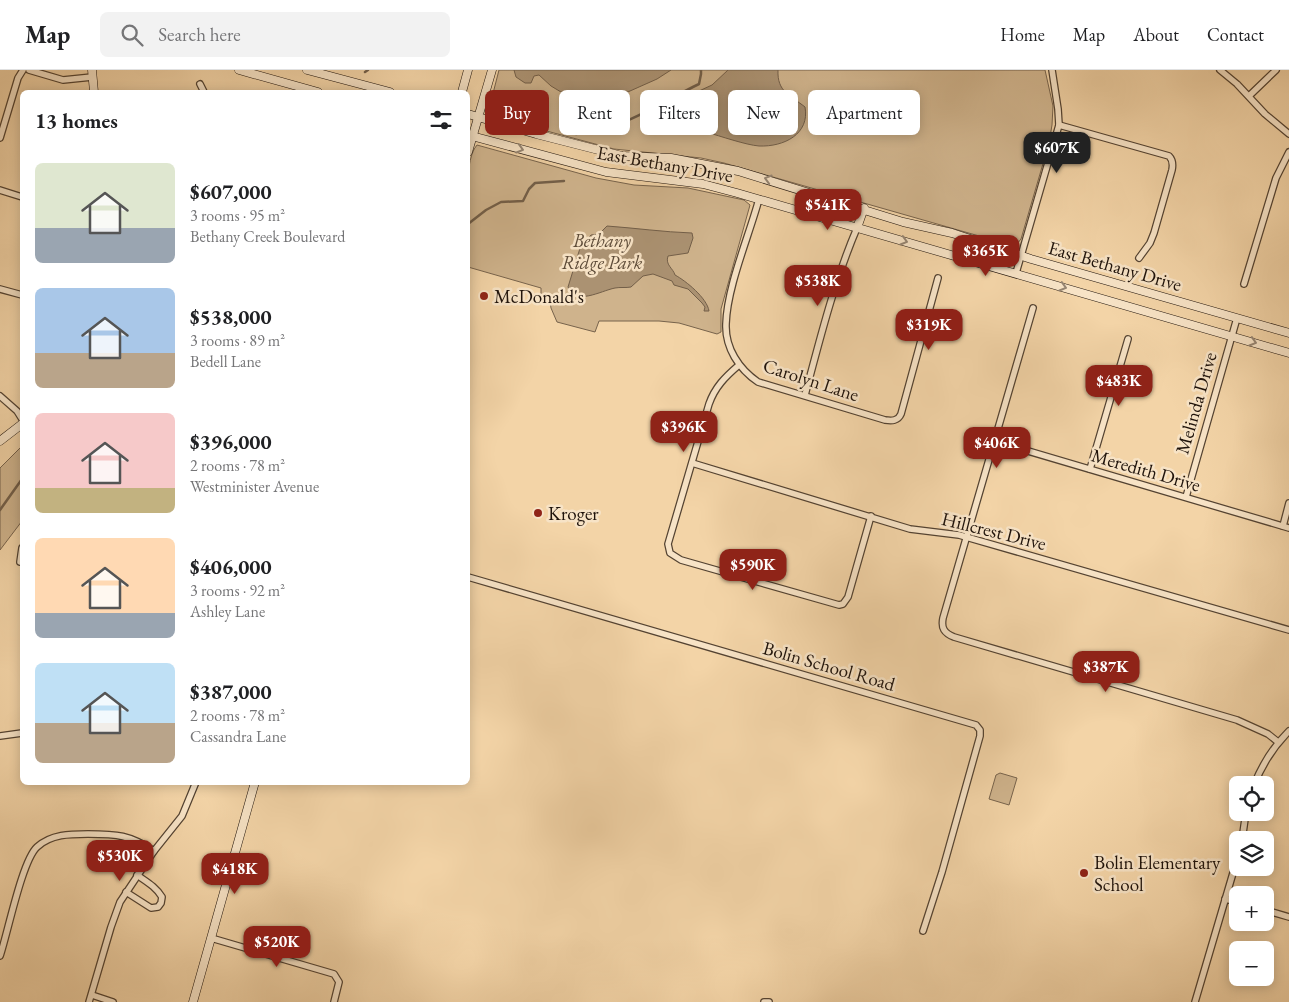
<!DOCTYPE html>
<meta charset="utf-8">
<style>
:root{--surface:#fff;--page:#f2f2f2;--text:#202124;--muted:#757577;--line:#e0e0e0;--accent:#8f2418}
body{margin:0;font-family:"EB Garamond",serif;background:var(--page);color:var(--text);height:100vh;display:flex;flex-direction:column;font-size:19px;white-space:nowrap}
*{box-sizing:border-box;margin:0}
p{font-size:16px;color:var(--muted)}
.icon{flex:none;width:28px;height:28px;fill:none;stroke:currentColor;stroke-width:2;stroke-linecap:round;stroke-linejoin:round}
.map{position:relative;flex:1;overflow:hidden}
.sheet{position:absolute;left:20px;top:20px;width:450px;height:695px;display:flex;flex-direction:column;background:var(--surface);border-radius:8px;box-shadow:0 2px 12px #0003}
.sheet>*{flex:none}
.banner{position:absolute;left:485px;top:20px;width:475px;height:45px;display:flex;gap:10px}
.buttons{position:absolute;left:1229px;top:706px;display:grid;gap:10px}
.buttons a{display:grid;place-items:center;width:45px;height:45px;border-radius:8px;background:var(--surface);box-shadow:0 2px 12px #0003;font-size:25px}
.price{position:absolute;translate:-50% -42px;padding:0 11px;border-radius:10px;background:var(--accent);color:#fff;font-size:16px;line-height:32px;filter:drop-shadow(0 1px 2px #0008)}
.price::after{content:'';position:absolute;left:50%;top:30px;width:15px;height:11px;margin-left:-8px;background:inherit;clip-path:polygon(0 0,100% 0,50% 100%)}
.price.current{background:#222;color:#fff}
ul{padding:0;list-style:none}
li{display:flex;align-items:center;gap:15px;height:125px;padding:0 15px}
li span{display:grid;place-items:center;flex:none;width:140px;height:100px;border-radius:8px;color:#555}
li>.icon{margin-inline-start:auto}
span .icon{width:60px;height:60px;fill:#fffc;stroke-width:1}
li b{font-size:21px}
h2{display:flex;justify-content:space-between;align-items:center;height:60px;padding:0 15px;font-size:21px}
.pill{padding:0 18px;border-radius:8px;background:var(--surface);box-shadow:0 2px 12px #0003;font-size:18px;line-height:45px}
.pill.current{background:var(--accent);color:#fff}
header{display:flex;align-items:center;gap:30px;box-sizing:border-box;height:70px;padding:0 25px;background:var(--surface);border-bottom:1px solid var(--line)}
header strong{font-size:24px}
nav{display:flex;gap:28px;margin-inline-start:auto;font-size:18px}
.search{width:350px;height:45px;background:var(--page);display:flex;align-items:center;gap:12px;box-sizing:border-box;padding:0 18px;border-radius:8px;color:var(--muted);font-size:19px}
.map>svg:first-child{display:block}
</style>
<header>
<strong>Map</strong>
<div class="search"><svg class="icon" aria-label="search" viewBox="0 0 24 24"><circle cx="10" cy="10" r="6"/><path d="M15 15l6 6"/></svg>Search here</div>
<nav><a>Home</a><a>Map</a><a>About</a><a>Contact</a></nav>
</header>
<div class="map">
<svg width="1289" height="932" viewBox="0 0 1289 932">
<rect width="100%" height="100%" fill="#f3d4a7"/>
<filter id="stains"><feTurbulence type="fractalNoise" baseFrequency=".004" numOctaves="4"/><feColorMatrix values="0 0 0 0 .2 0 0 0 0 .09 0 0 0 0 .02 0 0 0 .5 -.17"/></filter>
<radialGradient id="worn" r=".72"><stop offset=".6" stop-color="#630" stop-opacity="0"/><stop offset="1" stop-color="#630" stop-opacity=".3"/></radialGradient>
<g fill="#cfb38c" stroke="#77634c">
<path d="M499 0H1045L1053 36 1052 55 1049 73 1021 169 1017 174H1007L724 93 701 88 614 79 494 47 490 35Z"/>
<path d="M477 75 596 108 634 115 688 118 744 130 750 135 721 239V262L717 264 679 253 659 251H599L595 262 557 252 551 238 550 231 541 224V218L468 197C468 171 461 92 477 75Z"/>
<path d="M22 376V451L0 480V398Z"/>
<path d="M1000 703 1017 708 1009 735 989 729 996 705Z"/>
</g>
<g fill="#ab9272" stroke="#735f49">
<path d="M514 0H671L657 9 612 29 581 28 561 22 551 16 539 5 534 6 531 13H525L516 7Z"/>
<path d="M728 0H778C777 22 790 25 805 37 810 64 784 77 759 76 746 75 720 66 706 62 696 53 693 45 701 34L699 21 712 15Z"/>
<path d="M607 156C635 158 663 162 692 163L693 168 688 183 668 186C665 195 673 198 675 205 686 211 707 228 709 241H704L705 237 702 233 688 219 674 215 672 211 653 204 643 206 631 217C626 218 620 217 615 218 600 221 576 236 568 217L581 175 591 165 599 164Z"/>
</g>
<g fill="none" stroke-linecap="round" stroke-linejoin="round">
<g stroke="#735f49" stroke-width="2.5">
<path d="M365 2 368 0"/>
<path d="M576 64C593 60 610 58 626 51 651 41 674 26 699 14L701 4V0"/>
<path d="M468 154 486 140 501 132 523 131 529 119 535 113 564 111"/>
<path d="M0 440 22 409"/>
</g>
<defs>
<g id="street">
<path d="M29 0 63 10 92 7"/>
<path d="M1220 0 1237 14 1265 44 1289 64"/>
<path d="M200 14 204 22"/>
<path d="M1249 26 1276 0"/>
<path d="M1059 55 1169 86C1173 90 1173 95 1172 100L1154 163 1150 173 1139 188"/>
<path d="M0 68 18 8 23 0"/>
<path d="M0 120 22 127"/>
<path d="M759 129C749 166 727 217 726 254 725 278 739 299 758 312L885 350C892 351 898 351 901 344L938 208"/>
<path d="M1016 203 1059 55 1058 39 1052 0"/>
<path d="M1244 214 1276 108 1289 82"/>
<path d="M0 219 22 225"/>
<path d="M1033 238 943 548C941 558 944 563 954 567L1237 650 1268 664 1278 672"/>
<path d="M739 295C725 307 715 317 709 334L668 474 670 483 681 490 839 535 843 534 848 527 871 446"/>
<path d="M805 325C820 269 834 212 857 158"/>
<path d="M0 326 17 341 22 349"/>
<path d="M994 371 1289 458"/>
<path d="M692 393 910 459 959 465 1289 560"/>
<path d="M1090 399 1128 269"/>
<path d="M1186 427 1237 248"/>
<path d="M1283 456 1289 433"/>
<path d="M20 492 22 478"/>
<path d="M468 507 976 655 980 660V666L942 802 923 861"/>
<path d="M0 666 22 663"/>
<path d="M1254 715C1262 695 1274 676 1289 661"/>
<path d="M1242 770 1246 742"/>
<path d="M126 822 151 838 158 837 161 833 162 827C156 817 147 812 137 805"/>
<path d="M1225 829 1238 832"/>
<path d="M1265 840 1289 847"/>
<path d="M211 868 334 904 339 912 334 932"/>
<path d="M0 886C8 862 22 791 37 777 51 764 70 764 88 764 117 764 130 765 154 781"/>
<path d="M92 925 113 932"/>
<path d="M89 932 111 857 120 832 154 781 182 746 196 712"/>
<path d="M764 932H769"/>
<path d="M1195 932 1238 786"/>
</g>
<g id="secondary">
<path d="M92 0 94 22"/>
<path d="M239 0 318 22"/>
<path d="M307 0 390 22"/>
<path d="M462 22 468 0"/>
<path d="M468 44 536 64 622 86 671 88 738 101 903 152 952 163 1031 189 1289 263"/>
<path d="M468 65 606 102 703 114 737 123 1289 283"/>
<path d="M468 82 492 0"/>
<path d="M857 158 864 138"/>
<path d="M0 371 22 354"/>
<path d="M193 932 255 712"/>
</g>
</defs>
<use href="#street" stroke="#544332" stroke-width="8"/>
<use href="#secondary" stroke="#1f130b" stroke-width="9"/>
<use href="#street" stroke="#f7e3c6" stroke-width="5.5"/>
<use href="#secondary" stroke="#f7e3c6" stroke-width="8"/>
</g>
<defs><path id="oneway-chevron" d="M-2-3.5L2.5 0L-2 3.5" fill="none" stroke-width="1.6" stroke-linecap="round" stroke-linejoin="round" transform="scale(1.25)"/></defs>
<g stroke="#968572">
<use href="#oneway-chevron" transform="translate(520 79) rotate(16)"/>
<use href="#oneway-chevron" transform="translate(768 109) rotate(-164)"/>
<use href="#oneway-chevron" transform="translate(904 171) rotate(16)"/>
<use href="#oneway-chevron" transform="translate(1063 217) rotate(16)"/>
<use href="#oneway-chevron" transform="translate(1253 272) rotate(17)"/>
</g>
<g fill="#8f2418" stroke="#f7e3c6" stroke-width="2">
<circle cx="484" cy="226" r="5"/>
<circle cx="538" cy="443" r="5"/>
<circle cx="1084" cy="803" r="5"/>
</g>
<g text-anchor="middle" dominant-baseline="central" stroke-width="5" stroke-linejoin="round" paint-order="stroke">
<g font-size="19" fill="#1f130b" stroke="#f7e3c6">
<text transform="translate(665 94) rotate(10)">East Bethany Drive</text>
<text transform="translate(1115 196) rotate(16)">East Bethany Drive</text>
<text transform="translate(811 310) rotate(18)">Carolyn Lane</text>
<text transform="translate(1196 333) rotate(-74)">Melinda Drive</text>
<text transform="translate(1146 400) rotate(16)">Meredith Drive</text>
<text transform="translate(994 461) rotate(14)">Hillcrest Drive</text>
<text transform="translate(829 596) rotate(16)">Bolin School Road</text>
</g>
<g font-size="19" font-style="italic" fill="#5d4b38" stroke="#f7e3c6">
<text x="602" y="170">Bethany<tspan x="602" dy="22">Ridge Park</tspan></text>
</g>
<g font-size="19" fill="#1f130b" stroke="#f7e3c6" text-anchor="start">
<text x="494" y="226">McDonald's</text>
<text x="548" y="443">Kroger</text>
<text x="1094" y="792">Bolin Elementary<tspan x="1094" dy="22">School</tspan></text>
</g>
</g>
<rect width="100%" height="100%" filter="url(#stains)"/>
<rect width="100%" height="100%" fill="url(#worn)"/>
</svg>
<div class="buttons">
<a><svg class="icon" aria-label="locate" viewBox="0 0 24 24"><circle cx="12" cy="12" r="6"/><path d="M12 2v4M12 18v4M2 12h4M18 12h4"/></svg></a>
<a><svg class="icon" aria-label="layers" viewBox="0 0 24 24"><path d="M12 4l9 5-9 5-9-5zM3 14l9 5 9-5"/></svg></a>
<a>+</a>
<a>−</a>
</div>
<b class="price current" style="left:1057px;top:104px">$607K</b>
<b class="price" style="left:828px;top:161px">$541K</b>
<b class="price" style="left:986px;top:207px">$365K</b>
<b class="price" style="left:818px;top:237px">$538K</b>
<b class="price" style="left:929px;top:281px">$319K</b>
<b class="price" style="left:1119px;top:337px">$483K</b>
<b class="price" style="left:684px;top:383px">$396K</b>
<b class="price" style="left:997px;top:399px">$406K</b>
<b class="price" style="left:753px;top:521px">$590K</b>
<b class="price" style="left:1106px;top:623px">$387K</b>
<b class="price" style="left:120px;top:812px">$530K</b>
<b class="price" style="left:235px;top:825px">$418K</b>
<b class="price" style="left:277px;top:898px">$520K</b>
<div class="banner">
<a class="pill current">Buy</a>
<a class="pill">Rent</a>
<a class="pill">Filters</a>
<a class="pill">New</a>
<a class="pill">Apartment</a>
</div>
<section class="sheet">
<h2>13 homes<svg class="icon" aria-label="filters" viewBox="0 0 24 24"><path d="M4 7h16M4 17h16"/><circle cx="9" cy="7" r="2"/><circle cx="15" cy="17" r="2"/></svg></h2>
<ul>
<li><span style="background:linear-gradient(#dfe7d0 65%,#9aa5b1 0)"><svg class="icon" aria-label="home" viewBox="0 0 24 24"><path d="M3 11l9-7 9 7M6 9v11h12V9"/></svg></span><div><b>$607,000</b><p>3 rooms · 95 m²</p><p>Bethany Creek Boulevard</p></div></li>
<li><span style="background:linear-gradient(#a9c7e8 65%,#b9a48a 0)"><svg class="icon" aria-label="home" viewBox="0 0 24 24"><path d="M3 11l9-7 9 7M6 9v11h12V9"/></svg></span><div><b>$538,000</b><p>3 rooms · 89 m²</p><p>Bedell Lane</p></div></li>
<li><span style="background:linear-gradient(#f6c9c9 75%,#c2b280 0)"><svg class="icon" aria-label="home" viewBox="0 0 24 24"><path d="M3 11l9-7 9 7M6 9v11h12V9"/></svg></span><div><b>$396,000</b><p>2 rooms · 78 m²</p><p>Westminister Avenue</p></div></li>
<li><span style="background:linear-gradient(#ffd9b3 75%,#9aa5b1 0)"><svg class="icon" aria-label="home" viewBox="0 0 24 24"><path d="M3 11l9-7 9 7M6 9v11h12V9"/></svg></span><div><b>$406,000</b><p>3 rooms · 92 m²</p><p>Ashley Lane</p></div></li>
<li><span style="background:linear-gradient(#bfe0f5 60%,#b9a48a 0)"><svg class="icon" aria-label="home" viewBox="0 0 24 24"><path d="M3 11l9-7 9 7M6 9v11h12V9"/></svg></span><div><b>$387,000</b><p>2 rooms · 78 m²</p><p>Cassandra Lane</p></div></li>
</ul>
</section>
</div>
